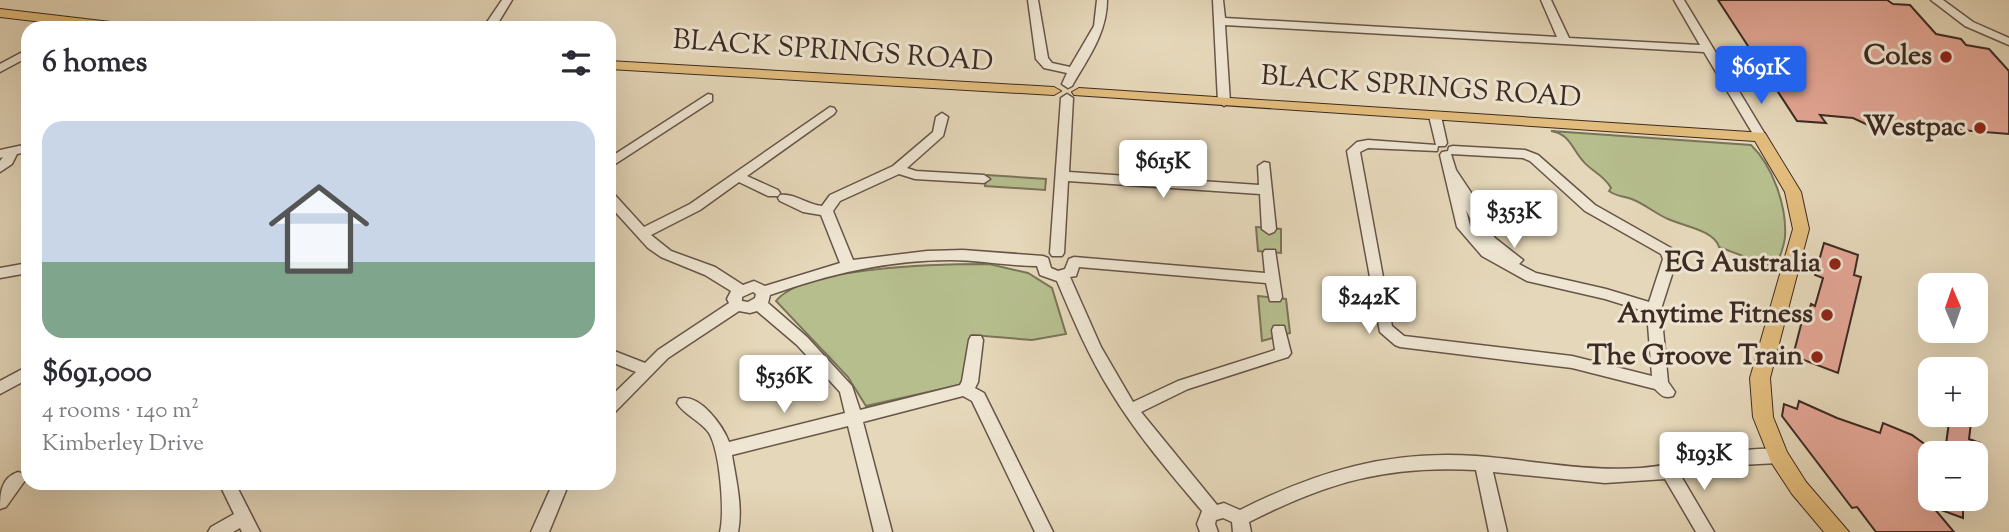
<!DOCTYPE html>
<meta charset="utf-8">
<style>
:root{--surface:#fff;--page:#f2f2f3;--text:#2b2b33;--muted:#7c7c81;--accent:#2563eb}
body{margin:0;font-family:"Sorts Mill Goudy",serif;background:var(--page);color:var(--text);height:100vh;display:flex;flex-direction:column;font-size:26px;white-space:nowrap}
*{box-sizing:border-box;margin:0}
p{font-size:23px;color:var(--muted)}
.icon{flex:none;width:38px;height:38px;fill:none;stroke:currentColor;stroke-width:2;stroke-linecap:round;stroke-linejoin:round}
.map{position:relative;flex:1;overflow:hidden}
.drawer{position:absolute;left:21px;top:21px;width:595px;height:469px;display:flex;flex-direction:column;background:var(--surface);border-radius:21px;box-shadow:0 7px 28px #0002}
.drawer>*{flex:none}
.needle{width:46px;rotate:358deg}
.tools{position:absolute;left:1918px;top:273px;display:grid;gap:14px}
.tools a{display:grid;place-items:center;width:70px;height:70px;border-radius:14px;background:var(--surface);box-shadow:0 7px 28px #0002;font-size:35px}
.price{position:absolute;translate:-50% -60px;padding:0 16px;border-radius:7px;background:#fff;color:#222;font-size:23px;line-height:46px;filter:drop-shadow(0 2px 4px #0008)}
.price::after{content:'';position:absolute;left:50%;top:42px;width:21px;height:16px;margin-left:-10px;background:inherit;clip-path:polygon(0 0,100% 0,50% 100%)}
.price.on{background:var(--accent);color:#fff}
ul{padding:0;list-style:none}
li{display:grid;align-content:center;gap:14px;height:371px;padding:0 21px}
li span{display:grid;place-items:center;height:217px;border-radius:21px;color:#555}
li>.icon{margin-inline-start:auto}
span .icon{width:126px;height:126px;fill:#fffc;stroke-width:1}
li b{font-size:30px}
h2{display:flex;justify-content:space-between;align-items:center;height:84px;padding:0 21px;font-size:30px}
.map>svg:first-child{display:block}
</style>
<div class="map">
<svg width="2009" height="532" viewBox="0 0 2009 532">
<rect width="100%" height="100%" fill="#e5d7b9"/>
<filter id="stains"><feTurbulence type="fractalNoise" baseFrequency=".00286" numOctaves="4"/><feColorMatrix values="0 0 0 0 .2 0 0 0 0 .09 0 0 0 0 .02 0 0 0 .5 -.17"/></filter>
<radialGradient id="worn" r=".72"><stop offset=".6" stop-color="#630" stop-opacity="0"/><stop offset="1" stop-color="#630" stop-opacity=".3"/></radialGradient>
<g fill="#b6be8e" stroke="#7a7458" stroke-width="2">
<path d="M1551 131 1751 145C1773 166 1787 207 1785 237 1784 247 1779 259 1775 268L1719 247C1714 230 1683 226 1668 219 1656 214 1646 205 1634 200 1625 196 1617 197 1609 191L1611 188C1604 175 1591 171 1583 161 1572 149 1570 134 1551 131Z"/>
<path d="M987 175 1046 179 1045 190 985 186Z"/>
<path d="M1256 227 1281 229V253L1258 251Z"/>
<path d="M989 264 1028 273 1052 288 1066 334 1032 340 972 335 964 384 866 406 848 377 776 301C804 266 944 264 989 264Z"/>
<path d="M1258 296 1286 299 1290 333 1262 341Z"/>
</g>
<g fill="#e3a695" stroke="#3d2a23" stroke-width="2">
<path d="M1718 0H1887L1893 4 1910 5 1936 34 1961 39 1966 45 1989 49 2009 71V134L1900 125 1897 130H1893L1887 126 1868 125 1853 118 1820 115 1826 123 1797 121Z"/>
<path d="M1824 243 1858 255 1854 275 1861 277 1838 373 1793 356 1804 313 1808 314 1811 304 1815 306 1823 278 1815 275Z"/>
<path d="M1799 401 1837 418 1880 433 1883 423 1912 435 1930 448V499H1963V518L1933 507 1954 532H1876L1857 507 1852 508 1782 416 1784 404 1797 409Z"/>
<path d="M1950 415H1972L1969 439 1980 443 1979 457 1946 444Z"/>
</g>
<g fill="none" stroke-linecap="round" stroke-linejoin="round">
<defs>
<g id="minor">
<path d="M502 0H512L495 28H483Z"/>
<path d="M1028 0H1038L1048 58 1052 63 1070 67 1094 26 1097 0H1107C1107 33 1088 58 1072 86L1068 88 1062 84 1067 73 1044 68 1036 59Z"/>
<path d="M1213 0H1223L1225 18 1557 37 1541 0H1551L1569 38 1700 45 1674 0H1684L1766 136 1764 139H1756L1704 52 1225 25 1230 102 1224 106 1218 102Z"/>
<path d="M1931 0H1943L1973 22 2009 38V45L1965 26Z"/>
<path d="M28 49V57L0 72V64Z"/>
<path d="M708 94 712 95V101L609 168V158Z"/>
<path d="M1067 94 1073 98 1069 172 1259 185 1258 166 1264 162 1269 163 1276 229 1274 232 1269 234 1262 229 1260 194 1068 181 1064 253 1062 256H1052L1050 253 1061 98Z"/>
<path d="M830 107 834 108 836 111 834 114 747 176 778 190 780 193 778 196H768L739 182 700 210 651 235 671 251 715 267 743 285 754 281 765 286 840 263 821 215 803 212 780 201 778 198 780 195C794 193 808 205 822 206L830 195 893 166 933 132 936 117 942 113 948 117 943 136 907 168 916 171 984 175 990 179 984 183 915 179 899 174 840 201 833 211 853 260 927 251 963 250 1043 256 1048 258 1051 268 1058 271 1065 269 1069 259 1074 257 1265 273 1263 253 1265 250H1275L1282 297 1280 301H1270L1266 283 1079 267 1076 276 1070 277 1101 347 1133 402 1178 381 1275 350 1272 330 1274 326H1284L1291 353 1288 357 1188 389 1141 412 1217 505 1224 503 1240 510C1318 471 1388 450 1476 456 1532 460 1586 472 1641 468 1676 466 1754 441 1784 451L1786 456 1784 461 1778 463 1740 465 1681 476 1714 532H1696L1665 479 1605 483 1493 472 1507 532H1489L1476 470C1387 465 1328 482 1249 522L1251 532H1233L1232 522 1223 518 1216 520 1215 524 1218 532H1200L1197 524 1202 511C1170 473 1137 435 1111 392 1089 357 1073 319 1057 281L1040 275 1037 266C1008 266 979 260 950 260 888 260 829 274 770 295L768 303 807 337 852 386 860 410 960 385 962 381 969 340 971 336H981L983 340 978 382 975 388 984 393 1053 532H1035L972 401 963 396 863 422 892 532H874L848 426 732 455C736 480 743 507 738 532H720C725 512 720 451 709 433 701 421 684 415 677 403L679 399C699 392 723 426 729 442L845 413 840 392 797 345 757 311 750 313 739 311 668 358 615 412 609 414V398L636 372 609 361V349L645 363 658 350 729 303 727 299 731 291 705 275 661 257 648 248 609 205V193L614 194 644 227 690 204ZM753 292 756 294 755 298 748 302 742 301V297Z"/>
<path d="M1435 112 1441 116 1447 143 1445 146H1438L1437 151 1368 148 1360 152 1392 326 1404 336 1572 356 1652 376 1647 312 1605 299 1527 281 1482 256 1457 227 1440 155 1442 152 1448 151 1449 147 1453 146 1525 150 1538 155 1595 205 1671 248 1677 259 1661 309 1668 382 1675 392 1673 396C1664 399 1661 395 1655 389L1572 368 1400 347 1395 345 1380 332 1347 151 1357 142 1368 140 1436 145 1429 116ZM1451 154 1523 158 1530 161 1585 211 1661 254 1663 259 1649 302 1606 289 1536 273 1519 264 1523 260 1495 238 1488 229 1474 197 1456 170ZM1466 210 1478 234 1470 226Z"/>
<path d="M28 144V152L17 154 12 164 0 172V161L3 157 0 158V150Z"/>
<path d="M28 263V273L0 278V268Z"/>
<path d="M28 366V379L0 394V381Z"/>
<path d="M18 472 24 474 26 479 6 507 0 509C0 493 1 478 18 472Z"/>
<path d="M219 483H235L260 532H242L240 528 233 532H208L211 527 234 514Z"/>
<path d="M553 483H569L549 532H531Z"/>
</g>
<g id="major">
<path d="M0 9 128 24 135 28H93L0 17Z"/>
<path d="M609 61 1054 87 1061 91 1054 95 609 69Z"/>
<path d="M1079 88 1765 133 1801 192 1809 229 1770 378 1773 417 1787 452 1806 482 1849 532H1824L1792 494 1771 462 1753 417 1750 378 1793 229 1785 192 1755 141 1074 95 1072 92Z"/>
</g>
</defs>
<use href="#minor" stroke="#675548" stroke-width="3"/>
<use href="#major" stroke="#3d2a23" stroke-width="2"/>
<use href="#minor" fill="#eee5d2" fill-rule="evenodd"/>
<use href="#major" fill="#e2bc7c" fill-rule="evenodd"/>
</g>
<g fill="#8f2418" stroke="#eee5d2" stroke-width="2.5">
<circle cx="1946" cy="57" r="7"/>
<circle cx="1980" cy="128" r="7"/>
<circle cx="1835" cy="264" r="7"/>
<circle cx="1827" cy="315" r="7"/>
<circle cx="1817" cy="357" r="7"/>
</g>
<g text-anchor="middle" dominant-baseline="central" stroke-width="6" stroke-linejoin="round" paint-order="stroke">
<g font-size="28" fill="#3d2a23" stroke="#eee5d2">
<text transform="translate(833 52) rotate(4)">BLACK SPRINGS ROAD</text>
<text transform="translate(1421 88) rotate(4)">BLACK SPRINGS ROAD</text>
</g>
<g font-size="28" font-weight="bold" fill="#3d2a23" stroke="#eee5d2" text-anchor="end">
<text x="1932" y="57">Coles</text>
<text x="1966" y="128">Westpac</text>
<text x="1821" y="264">EG Australia</text>
<text x="1813" y="315">Anytime Fitness</text>
<text x="1803" y="357">The Groove Train</text>
</g>
</g>
<rect width="100%" height="100%" filter="url(#stains)"/>
<rect width="100%" height="100%" fill="url(#worn)"/>
</svg>
<div class="tools">
<a><svg class="needle" viewBox="-14 -14 28 28"><path d="M0-13l5 13h-10z" fill="#e53935"/><path d="M0 13l5-13h-10z" fill="#7c7c81"/></svg></a>
<a>+</a>
<a>−</a>
</div>
<b class="price on" style="left:1761px;top:106px">$691K</b>
<b class="price" style="left:1163px;top:200px">$615K</b>
<b class="price" style="left:1514px;top:250px">$353K</b>
<b class="price" style="left:1369px;top:336px">$242K</b>
<b class="price" style="left:784px;top:415px">$536K</b>
<b class="price" style="left:1704px;top:492px">$193K</b>
<section class="drawer">
<h2>6 homes<svg class="icon" aria-label="filters" viewBox="0 0 24 24"><path d="M4 7h16M4 17h16"/><circle cx="9" cy="7" r="2"/><circle cx="15" cy="17" r="2"/></svg></h2>
<ul>
<li><span style="background:linear-gradient(#c9d6e8 65%,#7fa58c 0)"><svg class="icon" aria-label="home" viewBox="0 0 24 24"><path d="M3 11l9-7 9 7M6 9v11h12V9"/></svg></span><div><b>$691,000</b><p>4 rooms · 140 m²</p><p>Kimberley Drive</p></div></li>
</ul>
</section>
</div>
